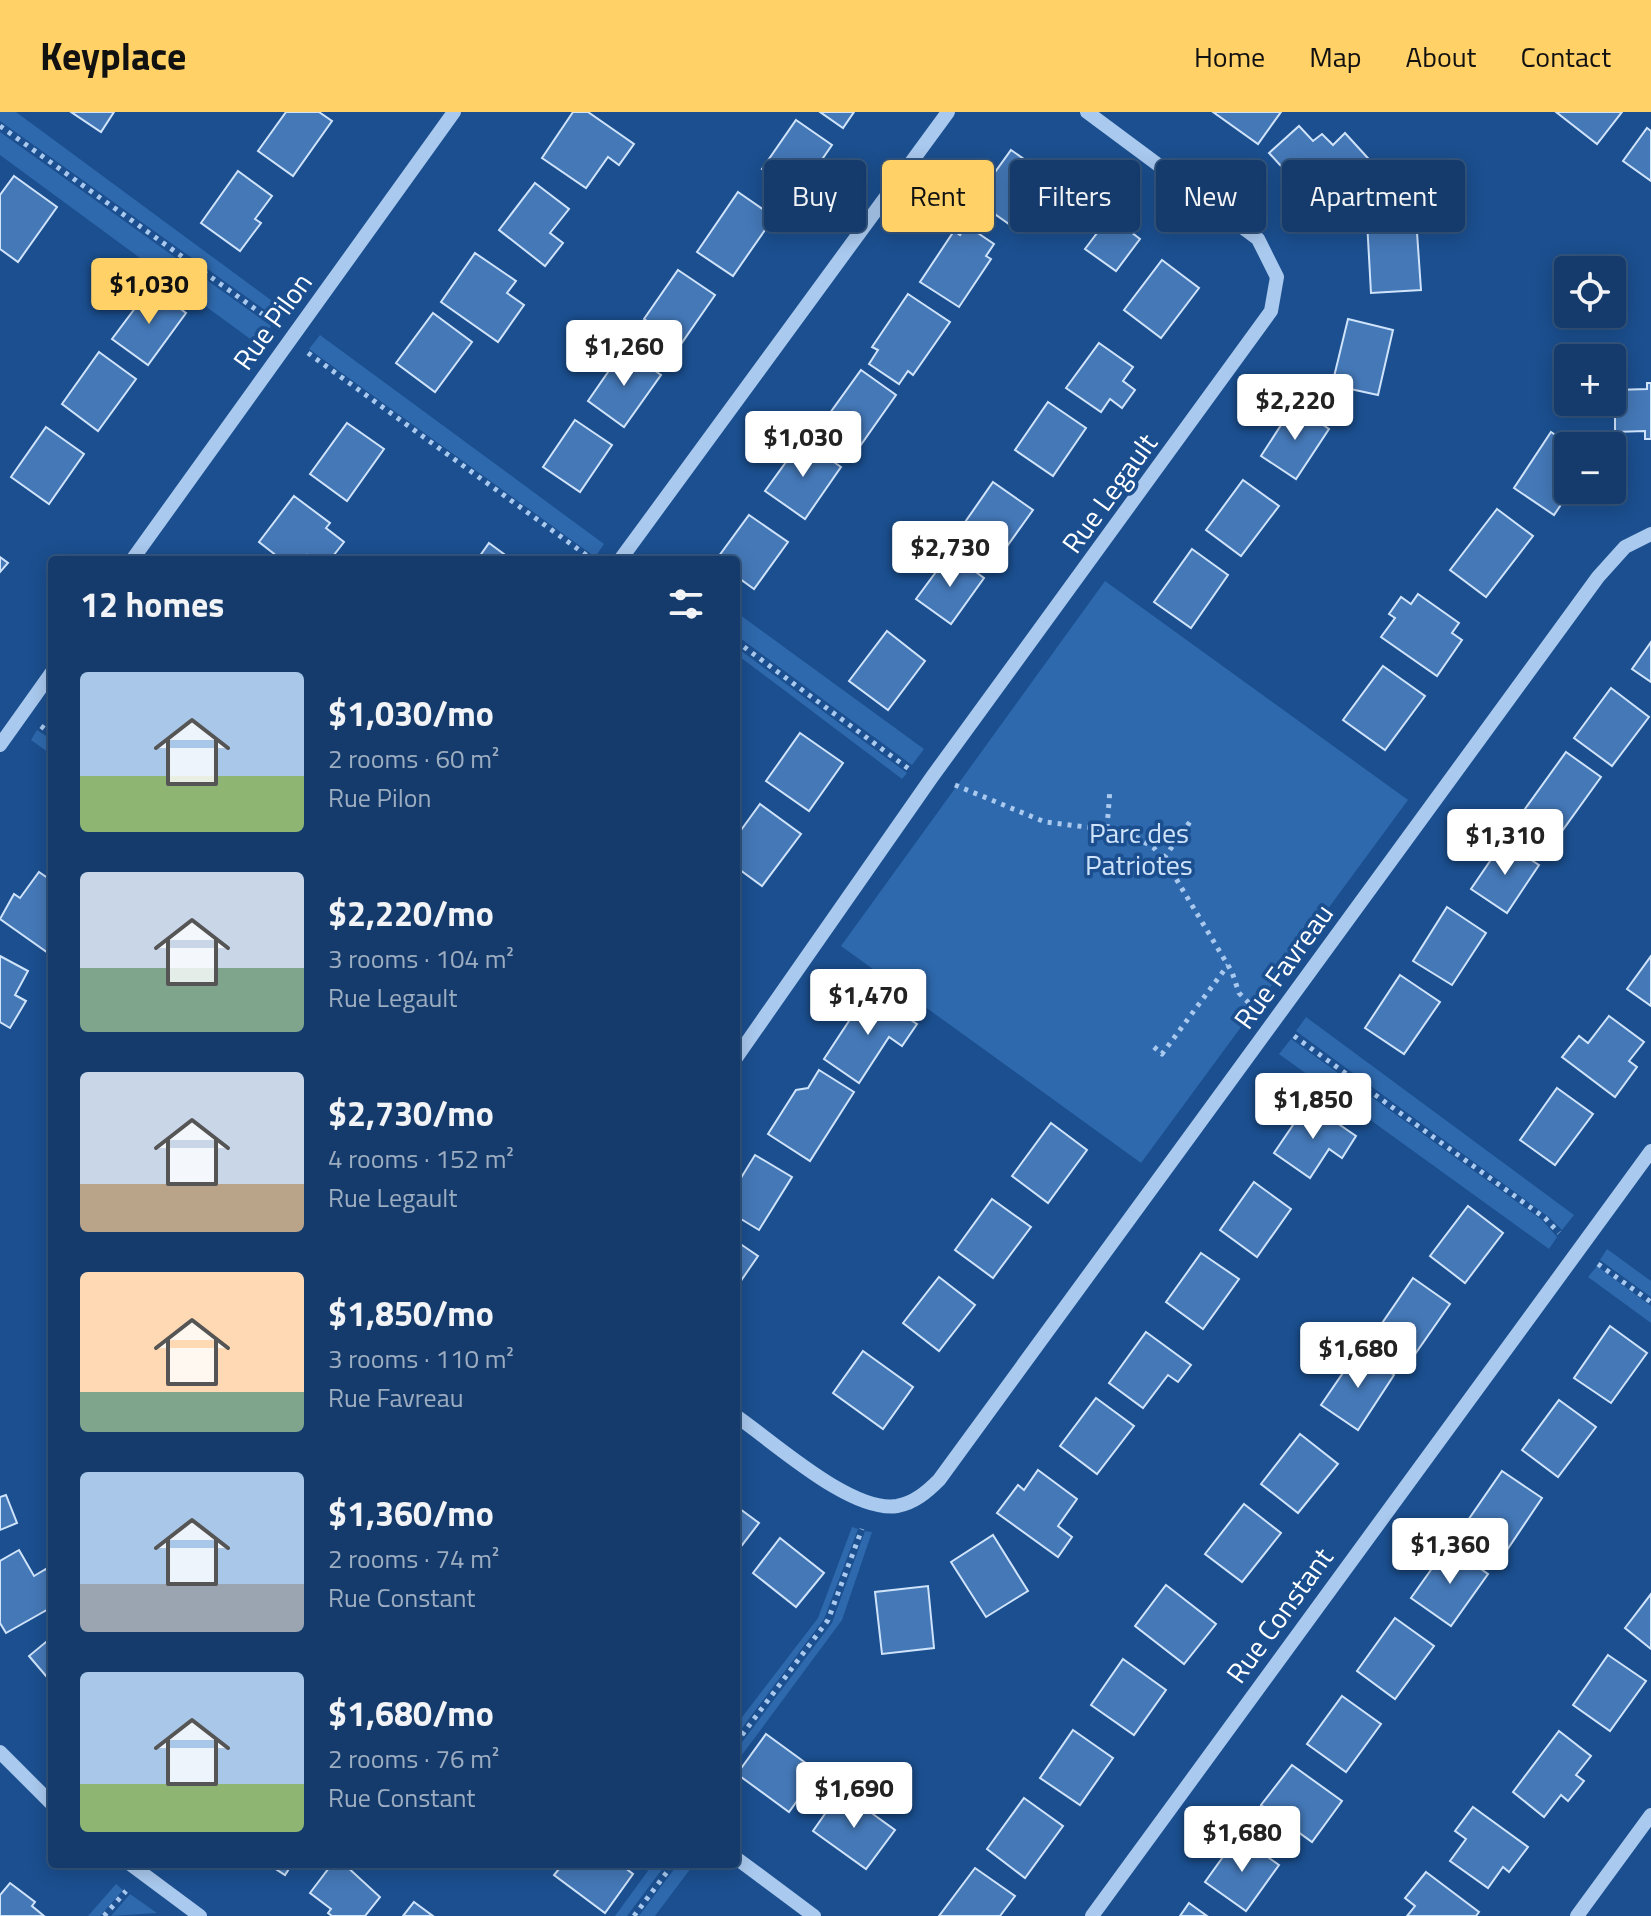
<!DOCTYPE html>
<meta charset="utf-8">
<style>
:root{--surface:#143b6b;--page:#1d4271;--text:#f1f3f6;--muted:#9dadc1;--line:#33557e;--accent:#ffd166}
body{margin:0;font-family:"Titillium Web",sans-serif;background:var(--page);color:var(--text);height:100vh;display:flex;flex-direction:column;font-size:30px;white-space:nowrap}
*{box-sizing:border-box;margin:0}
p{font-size:26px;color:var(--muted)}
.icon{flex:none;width:44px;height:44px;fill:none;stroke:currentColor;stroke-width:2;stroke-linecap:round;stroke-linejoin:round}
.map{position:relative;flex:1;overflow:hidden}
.sheet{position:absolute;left:48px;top:444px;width:692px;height:1312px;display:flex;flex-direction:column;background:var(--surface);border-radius:8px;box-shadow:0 4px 20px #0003,0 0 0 2px var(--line)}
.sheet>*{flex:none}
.top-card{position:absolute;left:764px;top:48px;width:760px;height:72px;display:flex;gap:16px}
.controls{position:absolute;left:1554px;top:144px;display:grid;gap:16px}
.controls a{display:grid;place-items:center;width:72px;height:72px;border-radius:8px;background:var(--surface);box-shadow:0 4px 20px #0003,0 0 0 2px var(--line);font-size:40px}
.price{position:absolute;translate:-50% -68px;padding:0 18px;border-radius:8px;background:#fff;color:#222;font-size:26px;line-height:52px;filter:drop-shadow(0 2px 4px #0008)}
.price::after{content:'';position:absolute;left:50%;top:48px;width:24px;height:18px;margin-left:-12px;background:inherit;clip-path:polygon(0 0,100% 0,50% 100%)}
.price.on{background:var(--accent);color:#111}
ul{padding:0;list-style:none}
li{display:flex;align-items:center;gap:24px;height:200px;padding:0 32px}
li span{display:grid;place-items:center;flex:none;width:224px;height:160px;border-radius:8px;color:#555}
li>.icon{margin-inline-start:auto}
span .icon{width:96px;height:96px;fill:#fffc;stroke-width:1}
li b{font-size:34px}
h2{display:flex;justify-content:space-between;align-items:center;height:96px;padding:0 32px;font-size:34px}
.chip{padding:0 28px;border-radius:8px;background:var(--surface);box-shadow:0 4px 20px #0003,0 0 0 2px var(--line);font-size:28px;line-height:72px}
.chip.on{background:var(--accent);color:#111}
header{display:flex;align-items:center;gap:48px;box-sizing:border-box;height:112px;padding:0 40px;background:var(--accent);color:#111}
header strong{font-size:38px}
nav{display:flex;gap:44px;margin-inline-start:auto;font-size:28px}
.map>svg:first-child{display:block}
</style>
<header>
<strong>Keyplace</strong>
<nav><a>Home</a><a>Map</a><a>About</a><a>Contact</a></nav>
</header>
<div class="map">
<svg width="1651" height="1804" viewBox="0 0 1651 1804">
<rect width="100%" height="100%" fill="#1b4f8f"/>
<g fill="#2e69ad">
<path d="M0 0H16L283 197 276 206 0 9Z"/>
<path d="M0 20 271 214 257 232 0 43Z"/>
<path d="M320 223 604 432 595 445 309 237Z"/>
<path d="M1105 469 1408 688 1141 1051 841 834Z"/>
<path d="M736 500 924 637 912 653 736 523Z"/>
<path d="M736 535 907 661 902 667 736 542Z"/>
<path d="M37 618 52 628V643L31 628Z"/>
<path d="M1306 905 1574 1103 1562 1118 1550 1106 1296 919Z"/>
<path d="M1291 927 1542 1108 1557 1125 1549 1137 1279 942Z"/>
<path d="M1607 1137 1651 1169V1185L1600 1148Z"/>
<path d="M1597 1154 1651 1194V1211L1588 1165Z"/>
<path d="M852 1415 858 1417 824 1507 736 1624V1613L818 1506Z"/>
<path d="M865 1419 872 1420 842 1508 736 1651V1638L832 1511Z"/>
<path d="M653 1752H666L627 1804H615Z"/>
<path d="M678 1752H694L655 1804H639Z"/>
<path d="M116 1772 123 1778 100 1804H88Z"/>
<path d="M130 1782 157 1801 111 1804Z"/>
</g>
<g fill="#4478b7" stroke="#cfe3fa" stroke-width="2">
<path d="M71 0H114L101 20Z"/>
<path d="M286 0H319L332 9 293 64 258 39Z"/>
<path d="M573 0H588L634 32 619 53 608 45 586 76 542 46Z"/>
<path d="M820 0H854L843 16Z"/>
<path d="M1213 0H1281L1258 32Z"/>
<path d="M1556 0H1622L1597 32Z"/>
<path d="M796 8 832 33 798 82 762 57Z"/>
<path d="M1299 14 1313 29 1322 22 1333 33 1345 21 1376 55 1325 102 1269 41Z"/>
<path d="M1647 16 1651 19V69L1623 49Z"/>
<path d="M1011 38 1051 66 1016 117 975 88Z"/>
<path d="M238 59 272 84 255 107 261 111 240 139 201 111Z"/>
<path d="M14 64 57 95 18 150 0 137V83Z"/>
<path d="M535 71 569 97 550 121 563 131 545 154 499 118Z"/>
<path d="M738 80 774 105 733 164 697 140Z"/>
<path d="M1110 104 1140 127 1116 159 1085 137Z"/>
<path d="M1416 106 1421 178 1371 181 1367 109Z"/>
<path d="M966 113 994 132 986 144 991 147 959 195 920 170 954 119 960 123Z"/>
<path d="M475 141 516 169 507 181 524 193 498 230 441 190Z"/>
<path d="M1162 148 1199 176 1161 226 1124 198Z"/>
<path d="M678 158 715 183 681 232 644 207Z"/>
<path d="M151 175 186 201 148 253 112 227Z"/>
<path d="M908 182 950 210 913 263 908 259 899 272 869 252 878 238 872 235Z"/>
<path d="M433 201 472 230 435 280 396 251Z"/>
<path d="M1348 207 1393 218 1378 283 1332 273Z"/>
<path d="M1099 231 1133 255 1123 269 1135 278 1122 296 1110 287 1101 300 1066 276Z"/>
<path d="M624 237 661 263 624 315 588 289Z"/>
<path d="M99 240 136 267 98 319 62 292Z"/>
<path d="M861 258 896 283 853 344 817 319Z"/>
<path d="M1647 271H1651V327H1645V319L1615 320V278L1647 277Z"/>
<path d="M1048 290 1086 316 1053 364 1015 338Z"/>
<path d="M1294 293 1329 317 1296 367 1261 344Z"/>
<path d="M575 308 612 333 580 380 543 355Z"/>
<path d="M347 311 384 337 347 389 310 362Z"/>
<path d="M46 315 84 342 49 392 11 365Z"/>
<path d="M1551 320 1572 334H1568V378H1571L1554 403 1514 376Z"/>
<path d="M802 328 841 355 805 407 765 379Z"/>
<path d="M1243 368 1279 394 1241 444 1206 418Z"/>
<path d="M993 370 1033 398 995 451 956 423Z"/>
<path d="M294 384 330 411 326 416 344 430 330 448H313L307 443 304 448H282L259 430Z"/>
<path d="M1497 397 1533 424 1486 485 1450 458Z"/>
<path d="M749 403 788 430 754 477 736 464V448H716Z"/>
<path d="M489 431 512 448H477Z"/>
<path d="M1192 437 1228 463 1191 516 1154 490Z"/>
<path d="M950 441 984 466 951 512 916 487Z"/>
<path d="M0 445 8 451 0 460Z"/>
<path d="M1418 482 1459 511 1452 521 1462 528 1437 564 1381 525 1395 506 1389 502 1401 485 1411 492Z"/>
<path d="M887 519 925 549 888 598 849 569Z"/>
<path d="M1651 530V570L1632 557Z"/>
<path d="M1383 554 1425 584 1385 638 1343 608Z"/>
<path d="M1611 576 1649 605 1612 654 1574 626Z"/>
<path d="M800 621 843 651 809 699 766 669Z"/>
<path d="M1566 640 1601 665 1557 726 1522 701Z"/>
<path d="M760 692 801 722 762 774 736 755V725Z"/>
<path d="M1503 730 1539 753 1507 801 1471 777Z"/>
<path d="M39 760 52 769 51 843 0 807 14 782 20 786Z"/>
<path d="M1447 795 1486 821 1452 873 1413 849Z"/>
<path d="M0 844 28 859 15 883 26 889 10 916 0 910Z"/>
<path d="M1651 844V894L1627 877Z"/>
<path d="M1400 863 1440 890 1404 942 1365 916Z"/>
<path d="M868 880 917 912 902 934 889 925 859 971 824 947Z"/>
<path d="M1609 904 1644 930 1629 949 1637 955 1615 985 1562 945 1579 924 1588 931Z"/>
<path d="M819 958 854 980 810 1049 768 1022 796 978 808 976Z"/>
<path d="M1557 976 1593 1002 1555 1053 1520 1028Z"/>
<path d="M1308 991 1356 1024 1342 1046 1329 1037 1310 1066 1274 1041Z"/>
<path d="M1051 1011 1087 1038 1048 1091 1012 1064Z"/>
<path d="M755 1043 792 1065 759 1118 736 1104V1074Z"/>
<path d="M1254 1070 1291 1097 1257 1145 1220 1118Z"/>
<path d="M992 1087 1031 1115 993 1166 955 1138Z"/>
<path d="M1468 1094 1503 1121 1465 1171 1430 1144Z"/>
<path d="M736 1129 758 1144 736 1176Z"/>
<path d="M1201 1141 1239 1167 1203 1217 1166 1190Z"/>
<path d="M939 1165 975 1193 939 1239 903 1211Z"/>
<path d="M1413 1166 1450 1192 1413 1245 1376 1220Z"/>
<path d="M1610 1214 1647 1241 1611 1291 1574 1266Z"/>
<path d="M1146 1220 1191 1253 1178 1270 1168 1263 1143 1296 1109 1271Z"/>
<path d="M863 1239 913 1275 883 1317 833 1281Z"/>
<path d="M1358 1239 1394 1263 1358 1318 1321 1293Z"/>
<path d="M1096 1286 1134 1314 1097 1362 1060 1334Z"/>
<path d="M1559 1288 1596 1315 1558 1365 1522 1338Z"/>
<path d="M1300 1322 1338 1352 1298 1401 1261 1372Z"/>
<path d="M1038 1358 1077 1387 1058 1414 1072 1425 1058 1445 997 1401 1018 1373 1024 1378Z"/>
<path d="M1502 1359 1542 1386 1505 1441 1464 1414Z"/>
<path d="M6 1383 17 1411 0 1418V1385Z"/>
<path d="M1244 1392 1281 1421 1242 1470 1205 1442Z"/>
<path d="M736 1394 759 1411 736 1441Z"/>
<path d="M993 1423 1028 1479 986 1505 951 1450Z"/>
<path d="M780 1426 824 1461 796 1495 753 1461Z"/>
<path d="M1448 1434 1488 1462 1451 1514 1411 1486Z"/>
<path d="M19 1438 34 1464 46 1457 52 1468V1495L6 1521 0 1511V1449Z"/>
<path d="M1166 1473 1216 1512 1184 1552 1135 1514Z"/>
<path d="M928 1474 934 1536 882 1542 875 1480Z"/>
<path d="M1651 1482V1537L1625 1516Z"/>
<path d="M1395 1506 1434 1534 1395 1587 1357 1559Z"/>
<path d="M52 1525V1571L29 1544Z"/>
<path d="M1608 1543 1646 1569 1610 1619 1573 1593Z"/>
<path d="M1123 1547 1166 1578 1134 1623 1091 1593Z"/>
<path d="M1342 1584 1381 1612 1346 1660 1307 1632Z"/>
<path d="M1073 1618 1113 1646 1080 1693 1040 1666Z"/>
<path d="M1559 1619 1591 1644 1576 1663 1584 1669 1568 1689 1561 1683 1544 1705 1513 1680Z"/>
<path d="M766 1622 818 1660 789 1700 737 1662Z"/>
<path d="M1292 1653 1342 1689 1312 1730 1261 1693Z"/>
<path d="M841 1679 895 1718 866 1757 813 1719Z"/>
<path d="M1024 1686 1063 1714 1025 1766 987 1737Z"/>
<path d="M1473 1695 1528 1735 1509 1760 1503 1755 1488 1776 1450 1749 1466 1727 1455 1719Z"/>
<path d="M1238 1724 1279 1753 1246 1799 1205 1770Z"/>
<path d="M268 1752H292L285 1763Z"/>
<path d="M332 1752H344L380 1785 365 1804H332L328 1801 331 1797 310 1781Z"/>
<path d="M563 1752H620L633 1762 605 1801 554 1763Z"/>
<path d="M975 1756 1015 1784 1000 1804H939Z"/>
<path d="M1426 1760 1479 1800 1476 1804H1407L1415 1794 1405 1786Z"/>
<path d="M10 1771 35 1790 32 1794 44 1804H0V1783Z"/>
<path d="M414 1790 433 1804H403Z"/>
<path d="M1189 1791 1207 1804H1180Z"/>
</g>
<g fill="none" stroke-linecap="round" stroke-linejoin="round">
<g stroke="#a9c9ee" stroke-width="5" stroke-dasharray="4 6" stroke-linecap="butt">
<path d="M0 14 272 209"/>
<path d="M308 241 593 448"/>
<path d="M736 529 909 657"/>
<path d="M41 614 52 623"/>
<path d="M955 673 1045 710 1128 720 1154 736 1172 760 1232 860 1239 881 1253 895"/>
<path d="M1107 716 1110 677"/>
<path d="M1164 746 1192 707"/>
<path d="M1294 924 1545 1106 1559 1121"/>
<path d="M1154 935 1162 942 1228 853"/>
<path d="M1598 1152 1651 1190"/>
<path d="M736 1631 828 1508 862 1417"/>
<path d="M104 1804 126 1779"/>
<path d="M634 1804 673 1752"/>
</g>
<g stroke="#a9c9ee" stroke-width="14">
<path d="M132 448 454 0"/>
<path d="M620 448 948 0"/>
<path d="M0 633 52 560"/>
<path d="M736 946 932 665 1271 199 1277 165 1258 127 1087 0"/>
<path d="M736 1304C774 1330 851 1401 897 1394 914 1391 927 1380 939 1368L1598 465 1625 435 1651 422"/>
<path d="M0 1640 52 1692"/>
<path d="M736 1746 814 1804"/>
<path d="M130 1752 200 1804"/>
<path d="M1092 1804 1651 1039"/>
<path d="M1577 1804 1651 1703"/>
</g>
</g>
<g text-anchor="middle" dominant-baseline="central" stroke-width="7" stroke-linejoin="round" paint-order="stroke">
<g font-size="28" fill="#fff" stroke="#1b4f8f">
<text transform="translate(272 209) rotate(-54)">Rue Pilon</text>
<text transform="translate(1109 381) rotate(-54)">Rue Legault</text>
<text transform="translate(1283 854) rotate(-54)">Rue Favreau</text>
<text transform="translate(1279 1503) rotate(-54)">Rue Constant</text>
</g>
<g font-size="28" fill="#cfe3fa" stroke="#1b4f8f">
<text x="1139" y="720">Parc des<tspan x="1139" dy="32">Patriotes</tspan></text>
</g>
</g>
</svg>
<div class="controls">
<a><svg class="icon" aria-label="locate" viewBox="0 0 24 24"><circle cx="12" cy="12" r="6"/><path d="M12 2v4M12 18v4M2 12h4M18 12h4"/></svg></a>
<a>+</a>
<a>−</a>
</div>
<b class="price on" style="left:149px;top:214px">$1,030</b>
<b class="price" style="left:624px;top:276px">$1,260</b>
<b class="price" style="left:1295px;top:330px">$2,220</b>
<b class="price" style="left:803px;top:367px">$1,030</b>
<b class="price" style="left:950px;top:477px">$2,730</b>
<b class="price" style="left:1505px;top:765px">$1,310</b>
<b class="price" style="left:868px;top:925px">$1,470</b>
<b class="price" style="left:1313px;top:1029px">$1,850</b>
<b class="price" style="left:1358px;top:1278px">$1,680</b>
<b class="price" style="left:1450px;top:1474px">$1,360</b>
<b class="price" style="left:854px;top:1718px">$1,690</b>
<b class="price" style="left:1242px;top:1762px">$1,680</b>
<div class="top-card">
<a class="chip">Buy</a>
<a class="chip on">Rent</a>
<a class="chip">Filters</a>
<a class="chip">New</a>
<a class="chip">Apartment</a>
</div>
<section class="sheet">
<h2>12 homes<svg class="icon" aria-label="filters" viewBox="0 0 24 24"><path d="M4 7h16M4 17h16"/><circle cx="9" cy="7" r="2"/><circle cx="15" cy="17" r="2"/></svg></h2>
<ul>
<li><span style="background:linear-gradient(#a9c7e8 65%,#8fb573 0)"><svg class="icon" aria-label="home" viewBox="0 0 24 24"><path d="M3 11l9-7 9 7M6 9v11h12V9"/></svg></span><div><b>$1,030/mo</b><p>2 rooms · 60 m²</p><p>Rue Pilon</p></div></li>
<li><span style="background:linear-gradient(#c9d6e8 60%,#7fa58c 0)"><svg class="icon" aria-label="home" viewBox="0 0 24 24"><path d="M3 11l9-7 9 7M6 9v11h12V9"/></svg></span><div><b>$2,220/mo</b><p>3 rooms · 104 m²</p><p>Rue Legault</p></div></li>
<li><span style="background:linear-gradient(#c9d6e8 70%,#b9a48a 0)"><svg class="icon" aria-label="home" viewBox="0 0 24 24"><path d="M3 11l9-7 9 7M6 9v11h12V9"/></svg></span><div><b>$2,730/mo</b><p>4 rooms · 152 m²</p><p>Rue Legault</p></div></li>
<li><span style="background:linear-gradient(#ffd9b3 75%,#7fa58c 0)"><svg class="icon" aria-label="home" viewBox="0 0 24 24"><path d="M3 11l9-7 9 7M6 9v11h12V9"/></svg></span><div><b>$1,850/mo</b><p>3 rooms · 110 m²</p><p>Rue Favreau</p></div></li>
<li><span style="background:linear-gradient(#a9c7e8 70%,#9aa5b1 0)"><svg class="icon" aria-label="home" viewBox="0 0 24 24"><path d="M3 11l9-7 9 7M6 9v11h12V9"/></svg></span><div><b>$1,360/mo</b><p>2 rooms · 74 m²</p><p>Rue Constant</p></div></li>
<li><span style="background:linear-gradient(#a9c7e8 70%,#8fb573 0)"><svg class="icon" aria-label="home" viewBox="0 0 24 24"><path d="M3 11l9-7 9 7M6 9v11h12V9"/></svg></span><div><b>$1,680/mo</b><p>2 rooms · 76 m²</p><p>Rue Constant</p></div></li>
</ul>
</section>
</div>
